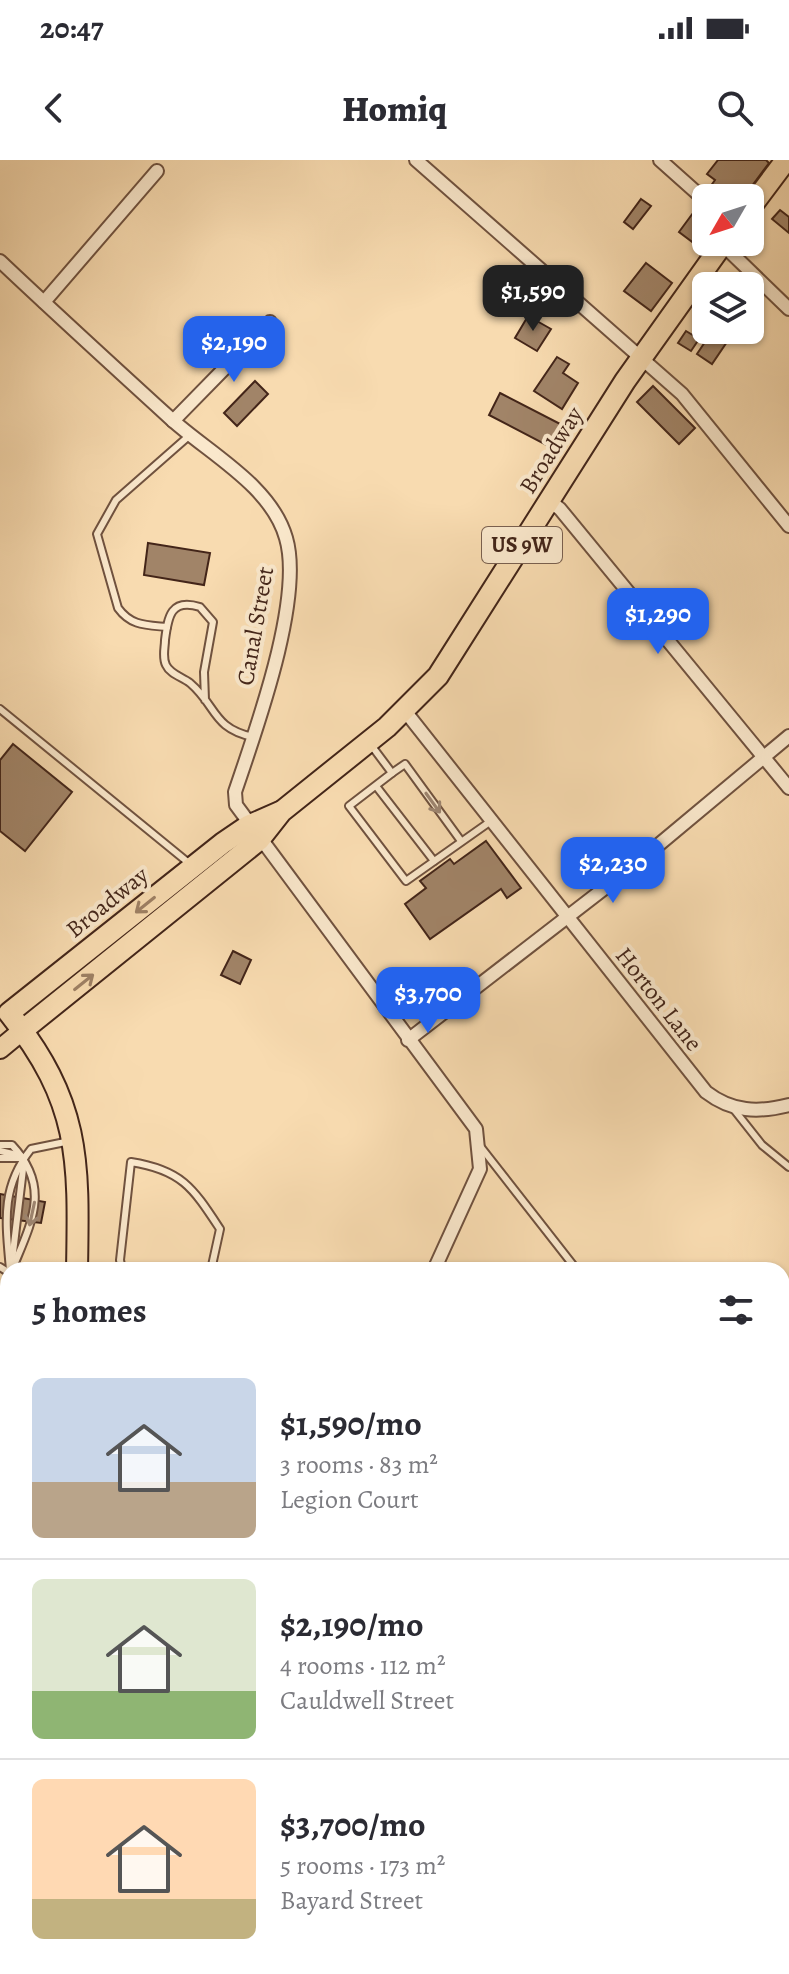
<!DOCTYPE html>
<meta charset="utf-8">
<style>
:root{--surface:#fff;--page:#f7f7f7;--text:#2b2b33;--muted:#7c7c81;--line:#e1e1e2;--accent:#2563eb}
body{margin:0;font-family:Alegreya,serif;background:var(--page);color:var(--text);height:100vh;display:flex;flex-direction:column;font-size:30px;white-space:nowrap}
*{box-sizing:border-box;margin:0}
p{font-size:26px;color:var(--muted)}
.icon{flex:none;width:44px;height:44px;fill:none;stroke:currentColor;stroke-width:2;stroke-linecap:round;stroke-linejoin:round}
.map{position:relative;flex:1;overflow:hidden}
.sheet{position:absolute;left:0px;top:1102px;width:790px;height:712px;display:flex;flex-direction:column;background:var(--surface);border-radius:24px 24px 0 0;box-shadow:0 2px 6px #0004}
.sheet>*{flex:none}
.needle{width:52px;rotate:231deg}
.buttons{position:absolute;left:692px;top:24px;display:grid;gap:16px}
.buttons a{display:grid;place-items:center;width:72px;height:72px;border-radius:12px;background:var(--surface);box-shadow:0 2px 6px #0004;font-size:40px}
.price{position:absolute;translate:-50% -68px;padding:0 18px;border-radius:16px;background:var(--accent);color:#fff;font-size:26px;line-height:52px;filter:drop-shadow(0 2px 4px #0008)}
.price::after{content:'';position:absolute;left:50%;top:48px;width:24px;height:18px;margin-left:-12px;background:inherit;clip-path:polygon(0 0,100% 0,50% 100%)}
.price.on{background:#222;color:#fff}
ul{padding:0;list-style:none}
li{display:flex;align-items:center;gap:24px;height:200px;padding:0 32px}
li+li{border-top:2px solid var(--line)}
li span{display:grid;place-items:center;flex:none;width:224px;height:160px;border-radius:12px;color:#555}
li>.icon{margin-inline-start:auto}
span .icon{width:96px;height:96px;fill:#fffc;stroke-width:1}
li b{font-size:34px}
h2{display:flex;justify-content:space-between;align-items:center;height:96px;padding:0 32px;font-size:34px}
.status{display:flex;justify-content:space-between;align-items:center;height:56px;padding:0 40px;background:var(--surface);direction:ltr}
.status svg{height:22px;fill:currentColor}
header{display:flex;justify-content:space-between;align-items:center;height:104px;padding:0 32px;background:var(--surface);font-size:36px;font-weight:800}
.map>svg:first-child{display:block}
</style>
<div class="status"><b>20:47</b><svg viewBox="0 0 49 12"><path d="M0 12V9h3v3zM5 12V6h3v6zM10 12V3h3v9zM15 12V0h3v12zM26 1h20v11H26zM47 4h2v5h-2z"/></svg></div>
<header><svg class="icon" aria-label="back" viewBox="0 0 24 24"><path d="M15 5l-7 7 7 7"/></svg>Homiq<svg class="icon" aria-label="search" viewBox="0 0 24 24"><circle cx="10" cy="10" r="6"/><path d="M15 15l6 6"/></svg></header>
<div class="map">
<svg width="789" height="1814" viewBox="0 0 789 1814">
<rect width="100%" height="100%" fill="#f8dbb0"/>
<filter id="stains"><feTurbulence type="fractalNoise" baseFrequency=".0025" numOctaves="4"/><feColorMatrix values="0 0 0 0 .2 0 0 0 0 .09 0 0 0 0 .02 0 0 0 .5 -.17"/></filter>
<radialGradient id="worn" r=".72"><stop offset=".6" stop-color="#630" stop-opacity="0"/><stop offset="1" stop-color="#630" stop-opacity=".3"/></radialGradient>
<g fill="#a18468" stroke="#432519" stroke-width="2">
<path d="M718 0H766L769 3 743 38H724L710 27 715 20 707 14Z"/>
<path d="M641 39 651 46 633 69 624 62Z"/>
<path d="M780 50 789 57V73L772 59Z"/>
<path d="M693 53 706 62 709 82 703 90 679 72Z"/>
<path d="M646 103 672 123 651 151 624 131Z"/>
<path d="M528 156 551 169 537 191 515 178Z"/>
<path d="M713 170 733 173 712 204 697 194Z"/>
<path d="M686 171 699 179 691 191 678 183Z"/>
<path d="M557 197 569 204 563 213 578 223 562 249 534 231Z"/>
<path d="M255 221 268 234 237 266 224 253Z"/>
<path d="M653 226 695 268 679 284 637 242Z"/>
<path d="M500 233 566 267 554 289 489 255Z"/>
<path d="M148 383 210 393 204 425 144 415Z"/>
<path d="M13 584 72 632 25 691 0 671V600Z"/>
<path d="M486 681 521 728 507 738 501 729 430 779 405 744 426 728 420 721 450 699 454 704Z"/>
<path d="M233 791 251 800 240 824 221 815Z"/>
<path d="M0 1034 45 1042 41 1063 0 1058Z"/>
</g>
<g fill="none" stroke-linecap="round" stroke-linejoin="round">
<defs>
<g id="service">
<path d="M167 467C146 465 131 466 118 448L97 374 116 340 190 275"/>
<path d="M205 540 204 512 213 462 200 447C171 438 168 456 165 480 165 488 162 497 166 505 170 514 182 517 190 523 217 546 212 568 253 577"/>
<path d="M0 549 190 704"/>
<path d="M371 585 392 613 349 646 406 721 491 661"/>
<path d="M392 613 405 604 461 681"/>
<path d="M376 626 434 701"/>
<path d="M732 947 762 985 789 1007"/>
<path d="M0 985H12C52 1028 31 1063 12 1110"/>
<path d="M480 986 577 1110"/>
<path d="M0 991 21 996"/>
<path d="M0 998H20"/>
<path d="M12 1101 24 1001"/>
<path d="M0 1107 8 1112"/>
<path d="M10 1110C6 1063 0 1028 31 989L70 981"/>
<path d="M122 1110 120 1100 131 1002C182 1010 193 1028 220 1069L211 1110"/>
<path d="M627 1110 633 1109"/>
<path d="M0 1806 37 1814"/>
</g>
<g id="minor">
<path d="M416 0 682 234 789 366"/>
<path d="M660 0 706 41"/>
<path d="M722 84 789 149"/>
<path d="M0 101C56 154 113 206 170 258 208 293 271 325 286 378 304 439 255 572 235 632L236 645 476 969 480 1009 434 1110"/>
<path d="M44 142 157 11"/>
<path d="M173 261 270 162"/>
<path d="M550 341 560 349 789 628"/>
<path d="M405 551 706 932C732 952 758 953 789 945"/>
<path d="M408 880 632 707 789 576"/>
<path d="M0 1161 8 1154"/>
<path d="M782 1437 789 1431"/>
<path d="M782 1499 789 1498"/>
<path d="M782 1712 789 1709"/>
<path d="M232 1814 233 1806"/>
<path d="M361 1814 389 1806"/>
<path d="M515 1814 666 1808 678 1814"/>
</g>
<path id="primary" d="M0 889 23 870"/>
<g id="trunk">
<path d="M750 48 786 0"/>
<path d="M23 870 259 680 281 652 387 567 438 516 625 221 724 82"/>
<path d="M77 1110C79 1000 81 943 9 853L223 683 248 666 280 652"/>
<path d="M109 1814 111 1806"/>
</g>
</defs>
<use href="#service" stroke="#70523f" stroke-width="10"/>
<use href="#minor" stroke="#70523f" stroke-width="16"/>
<use href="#primary" stroke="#432519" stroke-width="22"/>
<use href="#trunk" stroke="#432519" stroke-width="24"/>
<use href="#service" stroke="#fae8cc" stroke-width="6"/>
<use href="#minor" stroke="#fae8cc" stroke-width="12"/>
<use href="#primary" stroke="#f8dbb0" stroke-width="18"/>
<use href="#trunk" stroke="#f8dbb0" stroke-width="20"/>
</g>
<defs><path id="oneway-shaft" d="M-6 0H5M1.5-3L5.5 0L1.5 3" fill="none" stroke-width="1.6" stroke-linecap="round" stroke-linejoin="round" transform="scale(2)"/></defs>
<g stroke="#9e8672">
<use href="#oneway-shaft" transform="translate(433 643) rotate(54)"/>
<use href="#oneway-shaft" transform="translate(32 1054) rotate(102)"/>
</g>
<g stroke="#9e8064">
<use href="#oneway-shaft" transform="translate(145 745) rotate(141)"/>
<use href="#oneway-shaft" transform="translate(84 822) rotate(-39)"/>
</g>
<g text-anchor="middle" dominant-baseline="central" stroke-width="8" stroke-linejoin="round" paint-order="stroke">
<rect fill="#fae8cc" stroke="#7a604f" stroke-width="2" x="482" y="367" width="80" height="36" rx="6"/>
<g font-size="22" font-weight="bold" fill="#432519">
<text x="522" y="385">US 9W</text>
</g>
<g font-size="24" fill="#432519" stroke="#fae8cc">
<text transform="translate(551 290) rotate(-58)">Broadway</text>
<text transform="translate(255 466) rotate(-80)">Canal Street</text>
<text transform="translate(107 742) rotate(-39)">Broadway</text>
<text transform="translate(659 839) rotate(52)">Horton Lane</text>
</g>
</g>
<rect width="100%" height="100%" filter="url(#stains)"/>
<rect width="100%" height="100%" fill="url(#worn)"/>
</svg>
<div class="buttons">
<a><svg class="needle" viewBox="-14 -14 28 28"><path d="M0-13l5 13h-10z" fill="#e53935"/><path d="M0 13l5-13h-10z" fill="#7c7c81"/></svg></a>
<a><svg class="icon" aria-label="layers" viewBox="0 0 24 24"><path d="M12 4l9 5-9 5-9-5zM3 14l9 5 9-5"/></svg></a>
</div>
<b class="price on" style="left:533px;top:173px">$1,590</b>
<b class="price" style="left:234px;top:224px">$2,190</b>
<b class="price" style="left:658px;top:496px">$1,290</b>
<b class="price" style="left:613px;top:745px">$2,230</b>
<b class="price" style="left:428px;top:875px">$3,700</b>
<section class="sheet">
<h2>5 homes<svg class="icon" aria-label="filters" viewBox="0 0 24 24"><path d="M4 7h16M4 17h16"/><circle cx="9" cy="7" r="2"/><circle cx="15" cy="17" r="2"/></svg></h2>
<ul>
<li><span style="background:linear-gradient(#c9d6e8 65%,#b9a48a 0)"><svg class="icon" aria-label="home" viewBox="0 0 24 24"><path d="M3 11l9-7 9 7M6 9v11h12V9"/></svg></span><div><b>$1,590/mo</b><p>3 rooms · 83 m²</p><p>Legion Court</p></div></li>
<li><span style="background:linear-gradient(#dfe7d0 70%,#8fb573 0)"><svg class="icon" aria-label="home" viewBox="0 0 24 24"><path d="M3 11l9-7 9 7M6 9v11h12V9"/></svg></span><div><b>$2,190/mo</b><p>4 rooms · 112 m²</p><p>Cauldwell Street</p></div></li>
<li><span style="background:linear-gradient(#ffd9b3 75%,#c2b280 0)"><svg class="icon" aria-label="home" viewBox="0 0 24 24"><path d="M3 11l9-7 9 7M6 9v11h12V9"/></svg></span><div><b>$3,700/mo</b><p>5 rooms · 173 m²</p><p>Bayard Street</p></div></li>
</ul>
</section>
</div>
